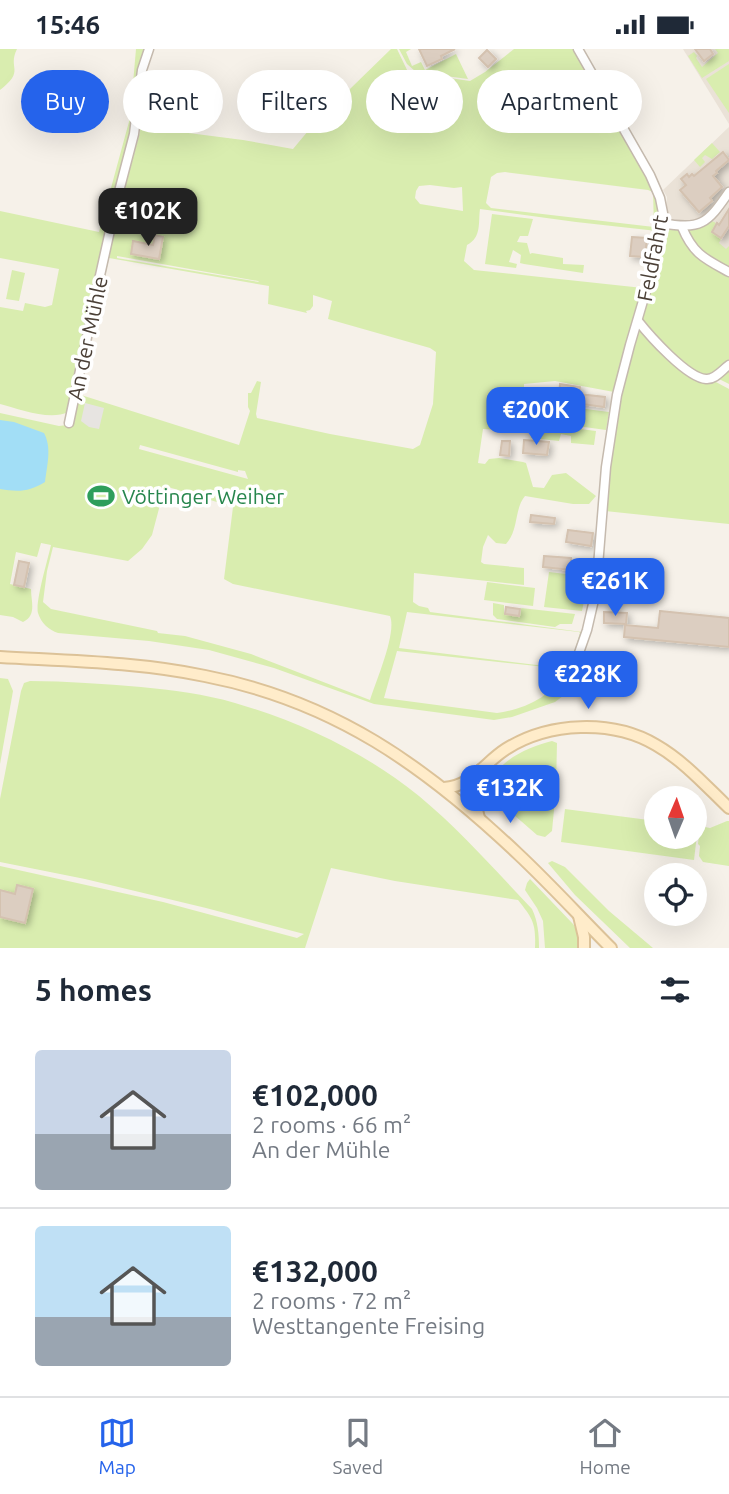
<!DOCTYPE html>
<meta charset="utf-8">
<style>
:root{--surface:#fff;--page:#f6f6f7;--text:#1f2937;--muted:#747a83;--line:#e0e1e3;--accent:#2563eb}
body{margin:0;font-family:Ubuntu,sans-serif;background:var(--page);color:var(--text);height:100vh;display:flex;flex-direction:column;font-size:26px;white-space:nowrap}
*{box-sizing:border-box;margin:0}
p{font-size:23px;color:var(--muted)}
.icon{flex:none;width:38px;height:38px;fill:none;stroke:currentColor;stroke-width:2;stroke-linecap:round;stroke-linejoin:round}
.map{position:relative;height:899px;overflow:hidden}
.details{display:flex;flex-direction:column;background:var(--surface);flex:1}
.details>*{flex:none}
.hud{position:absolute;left:21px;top:21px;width:688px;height:63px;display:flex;gap:14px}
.needle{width:46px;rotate:2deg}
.fabs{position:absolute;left:644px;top:737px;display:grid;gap:14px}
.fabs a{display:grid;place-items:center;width:63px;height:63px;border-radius:50%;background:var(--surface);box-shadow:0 7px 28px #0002;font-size:35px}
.price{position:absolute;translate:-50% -60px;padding:0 16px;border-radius:14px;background:var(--accent);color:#fff;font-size:23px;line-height:46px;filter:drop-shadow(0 2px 4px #0008)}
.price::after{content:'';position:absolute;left:50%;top:42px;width:21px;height:16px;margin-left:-10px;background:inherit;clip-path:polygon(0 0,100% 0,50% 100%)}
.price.current{background:#222;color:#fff}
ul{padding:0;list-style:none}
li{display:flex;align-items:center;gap:21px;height:175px;padding:0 35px}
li+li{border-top:2px solid var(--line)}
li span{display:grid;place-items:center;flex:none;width:196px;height:140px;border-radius:7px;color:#555}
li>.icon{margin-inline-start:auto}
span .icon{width:84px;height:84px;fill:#fffc;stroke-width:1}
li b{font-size:30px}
h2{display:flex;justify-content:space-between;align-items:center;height:84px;padding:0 35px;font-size:30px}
.pill{padding:0 24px;border-radius:32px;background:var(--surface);box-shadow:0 7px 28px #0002;font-size:24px;line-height:63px}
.pill.current{background:var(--accent);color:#fff}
.status{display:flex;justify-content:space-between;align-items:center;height:49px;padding:0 35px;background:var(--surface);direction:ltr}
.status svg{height:19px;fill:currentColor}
.tab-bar{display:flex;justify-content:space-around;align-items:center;height:98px;border-top:2px solid var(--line);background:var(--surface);font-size:19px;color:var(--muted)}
.tab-bar a{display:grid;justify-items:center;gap:4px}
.tab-bar .current{color:var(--accent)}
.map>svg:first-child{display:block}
</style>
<div class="status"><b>15:46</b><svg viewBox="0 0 49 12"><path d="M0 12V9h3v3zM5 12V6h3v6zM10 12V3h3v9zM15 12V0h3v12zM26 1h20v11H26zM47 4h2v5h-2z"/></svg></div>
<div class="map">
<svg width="729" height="899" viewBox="0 0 729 899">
<defs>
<filter id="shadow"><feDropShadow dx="3" dy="3" stdDeviation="3.5" flood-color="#0004"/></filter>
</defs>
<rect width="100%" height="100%" fill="#f6f1e9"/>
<g fill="#eae2d7">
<path d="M683 0H729V76V75Z"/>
<path d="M729 78V227L669 180 665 182 667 148 663 141Z"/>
</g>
<g fill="#d9edaf" fill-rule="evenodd">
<path d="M0 0H17C7 20 26 21 0 41Z"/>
<path d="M136 0H143V7L132 80 107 173 72 352 68 363C50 372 19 360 0 355V258L23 262 25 254 45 258 52 256 59 220 0 209V162L99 183 130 69Z"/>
<path d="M153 0H154C145 21 138 52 143 74L173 82 243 91 293 100 313 76 391 0H397L408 23 470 32 485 23 514 0H574L656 145 660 165 657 182 576 173 480 160C478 174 482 188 467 196L464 212 474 221 643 239 614 343 555 332 524 335V352L609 363 606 381 527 370 525 382 483 380 478 414 485 415 489 410 499 409 523 413 526 414 533 438 544 439 552 426 566 424 596 447 589 455H573L525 447C514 460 519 481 506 495L496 494 488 486 483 498 481 513 484 515 524 519V536L414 524 413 553 419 557 428 559 430 563 582 583 563 647 555 653 512 668 494 671 374 655 274 619 209 601 149 592 58 584C49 581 41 574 38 564 35 553 48 510 51 496L41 494 37 508 16 503 10 535 31 540C31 552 37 567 23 573L13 568 0 566V364L59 377 67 376 94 271 121 153 140 83 142 45 147 15ZM505 123 648 141 653 143 654 178 491 159 486 154 491 128 497 124ZM430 136 454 139 462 138 463 162 420 155 415 149 416 142 419 137ZM117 207 258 232 259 233 117 209ZM109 209 269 237 268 255 307 264 306 262 310 261 313 257V246L332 252 328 270 430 299 436 303 433 355 420 396 413 400 330 385 257 369 256 365 261 333 257 332 251 344H248V358L250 362 239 396 81 346 80 344ZM140 396 238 423V421L245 422 248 430 139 400ZM165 437 233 458 224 530 233 535 390 567C397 584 376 632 370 651L251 605 185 587 158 584 157 582 51 560 43 553 47 522 53 498 128 512 142 500 152 486ZM407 563 579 583 580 584 569 620 399 599ZM397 602 546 618 559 621C558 648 520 661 497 664L384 649Z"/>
<path d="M399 0H411L406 3 412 17 421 13 425 21 456 5 468 30 416 23 407 15Z"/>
<path d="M715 0H729V12L702 29 688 7 694 3 697 7 696 9 702 18 718 4Z"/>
<path d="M729 15V64L706 30Z"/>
<path d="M712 94 720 103 712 110 705 106 702 109 705 113 700 118 694 111Z"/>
<path d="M492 165 533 170 528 187H520L517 193 527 194 530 205 532 204 563 209V215L584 216 583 224 524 215 520 214 521 206 513 201 509 213 517 215 516 219 485 215Z"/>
<path d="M712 172 716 174 711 183 721 190 719 194 726 200 729 197V335L717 329 714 332 729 340V475L605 462 608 416 621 340 662 182 702 176 703 178V176Z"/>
<path d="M12 221 25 224 19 252 6 250Z"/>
<path d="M533 374 596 382 594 396 571 394V387L561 385 559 392 531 389Z"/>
<path d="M549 523 582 527 586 542 582 562 544 558Z"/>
<path d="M487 533 535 539 533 557 484 551Z"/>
<path d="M493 554 504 556V565L520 567 521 559 575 565 572 575H560L555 578 497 570 493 566Z"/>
<path d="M0 629 8 630 13 642 0 715Z"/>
<path d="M30 632C67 632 104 635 141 638 172 641 205 645 235 654 301 673 366 704 419 747 460 781 495 821 532 860 538 873 539 885 539 899H535C536 874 533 870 518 851L395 832 331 819 305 899H0V817L163 853 297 889 304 885 206 859 85 830 0 813V750L21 642 24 634Z"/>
<path d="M552 692 557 694 556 740 552 782 545 788 537 786 489 744C490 738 490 732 493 727 506 708 531 697 552 692Z"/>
<path d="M565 760 656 772V788H695V776L698 777 694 811 561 793Z"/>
<path d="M727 772H729V817L703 813 699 807 700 797 698 795 700 777 710 779Z"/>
<path d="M552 812 565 818 609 862 653 899H630L575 846 548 814Z"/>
<path d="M530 830 573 875 579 884 580 899H545L543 872 537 859 525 841 527 834Z"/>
</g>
<path fill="#e7e4e1" d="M85 354 104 359 99 380 89 378 81 372Z"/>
<path fill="#a2def6" d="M0 371 14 373 44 384C52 399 47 416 45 433 29 443 18 443 0 440Z"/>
<g fill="#dccec1" stroke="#d4c2b0" stroke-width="2" filter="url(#shadow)">
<path d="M419 0H455L441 7 442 10 427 17Z"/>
<path d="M695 0H710L713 5 704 12Z"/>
<path d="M487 1 496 10 488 18 479 9Z"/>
<path d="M723 103 729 111 716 122 717 124 713 127 722 138 710 149 712 152 699 163 680 141 686 136 681 130 687 125 689 128 692 125 694 127Z"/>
<path d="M729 160V177L721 189 712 183 717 174 719 176Z"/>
<path d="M155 186 163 188 159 210 131 205 133 192 153 196Z"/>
<path d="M632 188 647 189 645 208 630 207Z"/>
<path d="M560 335 580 338 579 345 605 348 604 358 575 354 574 357 566 356 568 346 559 345Z"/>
<path d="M524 391 549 393 547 406 523 404Z"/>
<path d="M502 392H510L509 407 500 406Z"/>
<path d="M531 466 555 469 554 475 530 473Z"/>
<path d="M568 481 593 484 591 497 566 493Z"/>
<path d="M544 507 571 509V521L543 518Z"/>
<path d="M19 512 29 514 24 538 14 536Z"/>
<path d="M506 558 520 560 519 567 505 565Z"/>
<path d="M660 562 729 569V598L624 588 625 576 658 579Z"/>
<path d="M604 563 627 564 626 575 604 574Z"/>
<path d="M17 836 33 840 25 874 0 868V841L15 845Z"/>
</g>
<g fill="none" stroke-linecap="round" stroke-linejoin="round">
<defs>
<g id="minor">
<path d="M661 174C701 181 707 175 729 143"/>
<path d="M682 178C693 205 705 210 729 223"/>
<path d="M638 272C649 286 687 329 706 330 715 331 722 321 729 316"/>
<path d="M69 374 99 231 117 150 134 85 142 21 149 0"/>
<path d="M573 621 587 581 596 542 606 418 617 346 630 296 653 218 663 164 660 149 650 126 578 0"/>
</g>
<g id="secondary">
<path d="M0 608C69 612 138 613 205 627 334 652 425 717 518 805 550 835 580 868 611 899"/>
<path d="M444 739C472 737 484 714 506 700 549 673 612 670 656 696 684 712 706 737 729 759"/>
<path d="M479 769C474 751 474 739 481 721"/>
<path d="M579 867 584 888V899"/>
</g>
</defs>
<use href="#minor" stroke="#c5baae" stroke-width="11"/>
<use href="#secondary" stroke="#dcc298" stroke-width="14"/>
<use href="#minor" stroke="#fff" stroke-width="8"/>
<use href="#secondary" stroke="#ffecca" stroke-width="10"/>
</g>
<defs>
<symbol id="stadium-bare" viewBox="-9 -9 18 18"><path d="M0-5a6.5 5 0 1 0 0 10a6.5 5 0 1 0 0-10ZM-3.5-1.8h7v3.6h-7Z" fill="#2e9e5b" stroke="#fff" stroke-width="2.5" paint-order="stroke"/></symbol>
</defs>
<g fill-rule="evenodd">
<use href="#stadium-bare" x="82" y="428" width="38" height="38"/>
</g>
<g text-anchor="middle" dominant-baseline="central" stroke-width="7" stroke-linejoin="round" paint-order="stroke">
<g font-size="21" fill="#4b4037" stroke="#fff">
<text transform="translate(652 209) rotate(-79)">Feldfahrt</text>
<text transform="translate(87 289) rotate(-78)">An der Mühle</text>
</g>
<g font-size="21" fill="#27864d" stroke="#fff" text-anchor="start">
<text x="122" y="447">Vöttinger Weiher</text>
</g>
</g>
</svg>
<div class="fabs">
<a><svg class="needle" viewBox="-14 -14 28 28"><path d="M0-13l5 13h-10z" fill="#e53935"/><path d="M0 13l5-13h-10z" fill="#747a83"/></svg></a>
<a><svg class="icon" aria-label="locate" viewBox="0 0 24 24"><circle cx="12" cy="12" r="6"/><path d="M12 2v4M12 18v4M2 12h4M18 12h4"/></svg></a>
</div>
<b class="price current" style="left:148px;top:199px">€102K</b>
<b class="price" style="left:536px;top:398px">€200K</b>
<b class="price" style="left:615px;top:569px">€261K</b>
<b class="price" style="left:588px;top:662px">€228K</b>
<b class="price" style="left:510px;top:776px">€132K</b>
<div class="hud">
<a class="pill current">Buy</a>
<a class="pill">Rent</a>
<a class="pill">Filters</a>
<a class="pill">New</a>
<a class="pill">Apartment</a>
</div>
</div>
<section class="details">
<h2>5 homes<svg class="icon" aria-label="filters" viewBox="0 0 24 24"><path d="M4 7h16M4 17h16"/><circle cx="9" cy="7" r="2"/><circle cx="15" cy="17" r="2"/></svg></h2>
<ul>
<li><span style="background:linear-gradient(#c9d6e8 60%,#9aa5b1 0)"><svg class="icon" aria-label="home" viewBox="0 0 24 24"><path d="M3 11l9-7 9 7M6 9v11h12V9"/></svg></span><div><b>€102,000</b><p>2 rooms · 66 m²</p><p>An der Mühle</p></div></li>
<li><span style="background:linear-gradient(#bfe0f5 65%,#9aa5b1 0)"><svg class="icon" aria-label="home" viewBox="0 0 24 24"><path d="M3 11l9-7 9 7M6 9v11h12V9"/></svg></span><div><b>€132,000</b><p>2 rooms · 72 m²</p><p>Westtangente Freising</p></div></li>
</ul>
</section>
<nav class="tab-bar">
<a class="current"><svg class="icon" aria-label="map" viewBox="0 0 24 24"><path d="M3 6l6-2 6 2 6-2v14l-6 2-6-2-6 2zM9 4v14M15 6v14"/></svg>Map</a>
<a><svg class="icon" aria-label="saved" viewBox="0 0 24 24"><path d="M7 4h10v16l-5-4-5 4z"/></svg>Saved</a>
<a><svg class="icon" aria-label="home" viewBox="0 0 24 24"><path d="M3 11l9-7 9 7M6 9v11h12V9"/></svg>Home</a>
</nav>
